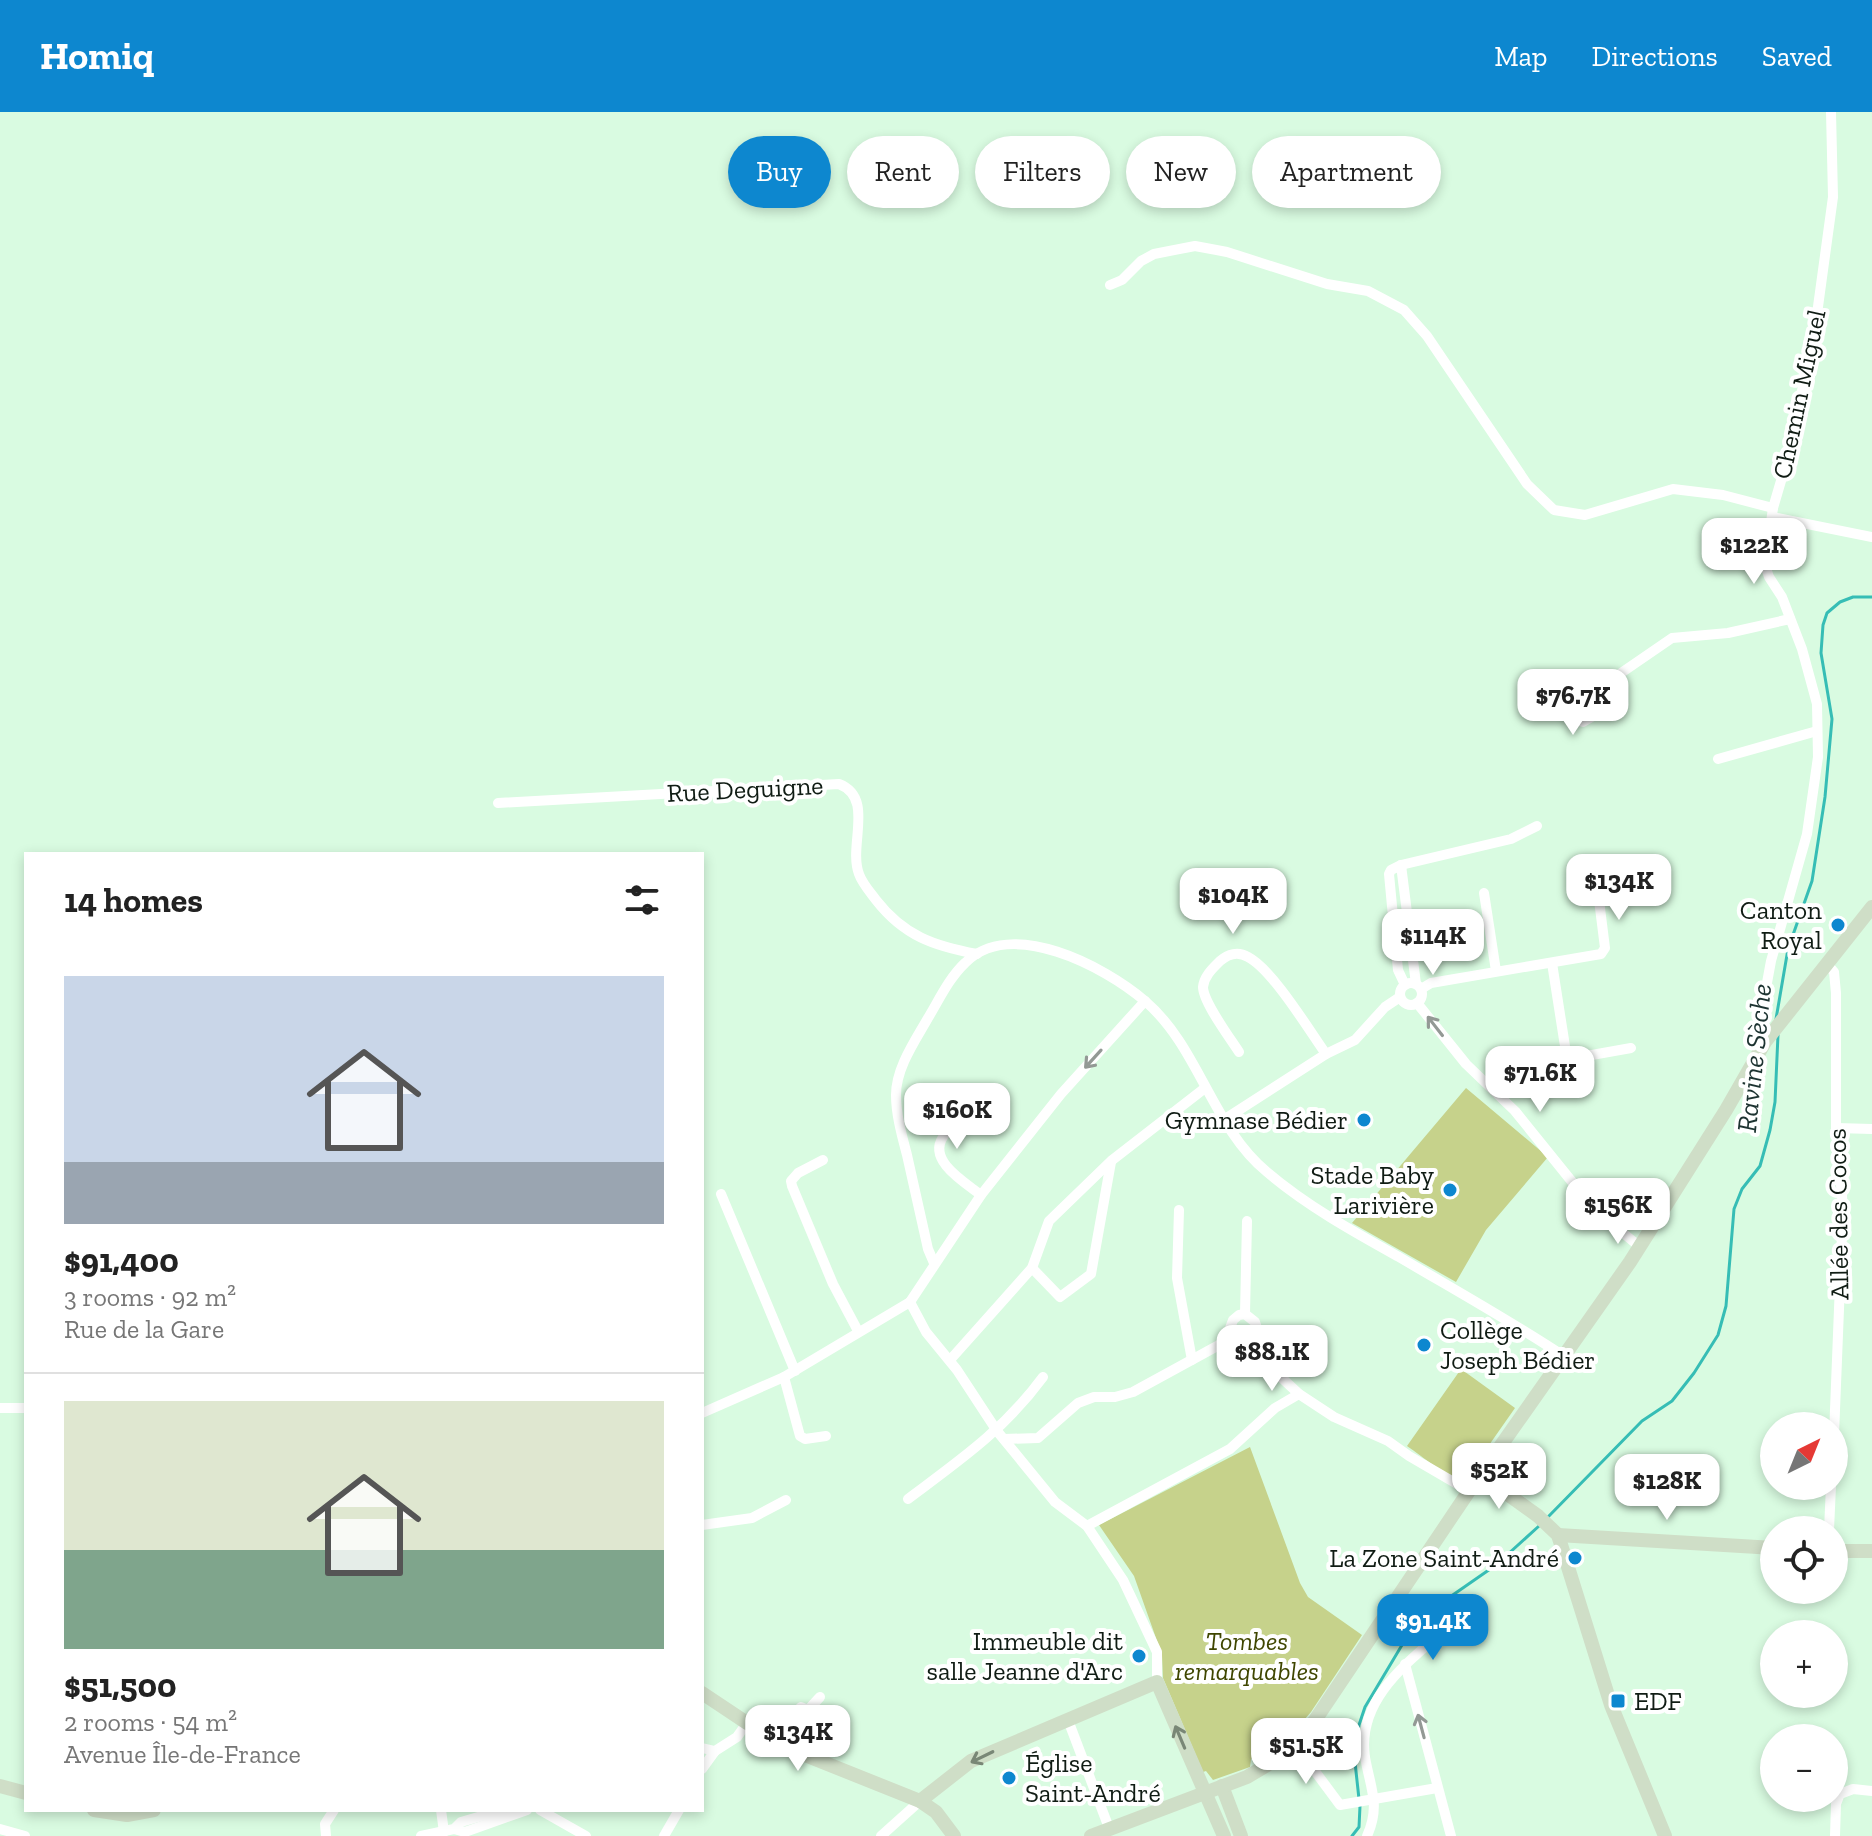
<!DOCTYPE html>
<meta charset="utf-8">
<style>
:root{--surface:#fff;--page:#f6f6f6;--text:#222;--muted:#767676;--line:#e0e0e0;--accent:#0d87cf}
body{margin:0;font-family:"Zilla Slab",serif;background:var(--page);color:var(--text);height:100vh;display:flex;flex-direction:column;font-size:30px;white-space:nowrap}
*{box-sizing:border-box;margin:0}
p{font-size:26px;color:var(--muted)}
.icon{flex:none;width:44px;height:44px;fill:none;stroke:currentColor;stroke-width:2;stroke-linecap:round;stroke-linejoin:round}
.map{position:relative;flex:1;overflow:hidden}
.panel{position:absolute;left:24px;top:740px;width:680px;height:960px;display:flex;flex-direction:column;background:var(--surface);border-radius:0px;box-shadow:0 4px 12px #0003}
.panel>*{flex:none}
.banner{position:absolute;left:728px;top:24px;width:760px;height:72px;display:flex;gap:16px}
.needle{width:52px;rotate:43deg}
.tools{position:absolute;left:1760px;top:1300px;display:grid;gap:16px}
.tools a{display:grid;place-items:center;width:88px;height:88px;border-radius:50%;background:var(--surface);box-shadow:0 4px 12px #0003;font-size:40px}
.price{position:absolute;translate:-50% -68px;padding:0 18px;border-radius:16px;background:#fff;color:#222;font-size:26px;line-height:52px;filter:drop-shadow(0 2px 4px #0008)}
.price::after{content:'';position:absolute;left:50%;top:48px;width:24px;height:18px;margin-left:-12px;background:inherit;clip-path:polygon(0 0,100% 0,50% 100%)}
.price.active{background:var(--accent);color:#fff}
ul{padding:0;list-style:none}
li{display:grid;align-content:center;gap:16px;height:424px;padding:0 40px}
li+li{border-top:2px solid var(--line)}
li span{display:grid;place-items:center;height:248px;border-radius:0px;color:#555}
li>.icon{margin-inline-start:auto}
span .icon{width:144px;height:144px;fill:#fffc;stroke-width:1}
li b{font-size:34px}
h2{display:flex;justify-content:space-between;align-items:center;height:96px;padding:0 40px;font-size:34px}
.tag{padding:0 28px;border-radius:36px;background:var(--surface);box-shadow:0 4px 12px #0003;font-size:28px;line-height:72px}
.tag.active{background:var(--accent);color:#fff}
header{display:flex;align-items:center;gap:48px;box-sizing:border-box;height:112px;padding:0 40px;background:var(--accent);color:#fff}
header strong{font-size:38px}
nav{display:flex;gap:44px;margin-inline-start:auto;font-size:28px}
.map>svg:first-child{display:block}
</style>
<header>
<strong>Homiq</strong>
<nav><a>Map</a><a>Directions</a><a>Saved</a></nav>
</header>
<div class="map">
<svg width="1872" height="1724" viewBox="0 0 1872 1724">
<rect width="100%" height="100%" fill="#d9fbe1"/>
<g fill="#c6d28b">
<path d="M1466 976 1548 1045 1486 1118 1456 1170 1352 1111Z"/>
<path d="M1461 1257 1515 1296 1466 1366C1446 1367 1424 1345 1407 1334Z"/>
<path d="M1250 1335 1300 1471 1308 1485 1362 1523 1311 1600 1277 1639 1269 1635 1251 1647 1250 1655 1213 1668 1206 1659 1203 1660 1163 1566 1162 1543 1134 1464 1099 1413Z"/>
</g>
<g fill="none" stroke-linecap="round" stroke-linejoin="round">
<g stroke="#36bdb5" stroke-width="3">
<path d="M1776 907 1788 837 1812 769 1825 685 1832 607 1821 541 1823 513 1827 501 1840 490 1853 485H1872"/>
<path d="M1547 1406 1642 1309 1672 1289 1694 1261 1718 1223 1726 1194 1734 1097 1742 1077 1760 1054 1770 1018 1775 990 1778 923"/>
<path d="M1359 1687 1354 1641 1359 1613 1365 1595 1405 1528 1434 1496 1496 1453 1539 1414"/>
<path d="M1352 1724 1359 1715 1360 1694"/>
</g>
<g stroke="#fff" stroke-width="10">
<path d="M1110 173 1122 168 1141 149 1154 142 1195 134 1227 140 1327 172 1368 179 1404 198 1427 224 1527 372 1554 398 1585 403 1673 377 1723 383 1773 396"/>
<path d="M1772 405 1872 425"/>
<path d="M1597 578 1602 588 1597 602 1583 610 1575 608 1570 599 1573 594 1672 526 1728 521 1790 507"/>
<path d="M1718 647 1817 619"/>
<path d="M498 691 839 672C875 686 848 733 859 762 862 771 870 780 876 788 904 824 934 834 977 842"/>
<path d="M1401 753 1416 872"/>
<path d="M1484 781 1496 859"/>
<path d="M1552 851 1567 947"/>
<path d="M1828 853 1834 860 1836 881V1016L1843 1096 1834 1323"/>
<circle cx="1411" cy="882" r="11"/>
<path d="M1405 873 1398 858 1389 762 1391 758 1401 753 1511 727 1537 714"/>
<path d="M1421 877 1431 871 1601 842 1605 836 1596 764"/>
<path d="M1417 891 1466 952 1515 999 1594 1097 1640 1135"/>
<path d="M1765 930 1762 924 1764 887 1771 849 1807 722 1818 645 1817 592 1802 537 1782 485 1769 465 1765 453 1773 396 1791 335 1817 202 1833 85 1831 0"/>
<path d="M1239 940C1230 926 1203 890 1203 875 1204 864 1213 856 1220 849 1228 842 1238 839 1248 845 1272 857 1309 918 1326 942"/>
<path d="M1519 956 1631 936"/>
<path d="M973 992C964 1002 950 1013 943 1025 927 1049 966 1071 981 1083"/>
<path d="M1225 1007 1326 942 1355 928 1385 895 1400 885"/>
<path d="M1836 1016 1872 1017"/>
<path d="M823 1048 798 1061 791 1069 792 1074 833 1172 858 1219"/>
<path d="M721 1082 795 1259"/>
<path d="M1179 1098 1177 1166 1192 1248"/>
<path d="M934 1151 928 1137C921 1106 914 1074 907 1043 902 1024 896 1003 896 983 896 956 915 929 928 906 939 888 949 866 965 851 1011 805 1104 854 1145 889 1199 935 1212 1015 1267 1060 1307 1094 1354 1120 1399 1145 1455 1178 1511 1209 1565 1245"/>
<path d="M1032 1156 1060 1185 1091 1162 1111 1050"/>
<path d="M910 1190 926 1220 957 1258 997 1319 1055 1390 1087 1414 1123 1468 1157 1540V1570"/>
<path d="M1245 1202 1247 1109"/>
<path d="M950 1248 1032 1156 1049 1109 1111 1049 1205 976"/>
<path d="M1270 1255 1248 1251 1235 1238 1229 1219 1233 1208 1239 1203 1245 1202 1255 1210 1270 1255 1299 1282 1334 1305 1388 1329 1409 1344 1469 1379"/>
<path d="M784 1265 800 1324 805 1327 826 1324"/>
<path d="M0 1296H26"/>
<path d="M702 1301 784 1265 910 1190 981 1083 1061 982 1145 889"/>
<path d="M1004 1327 1038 1326 1078 1291 1094 1285H1115L1133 1280 1230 1227"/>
<path d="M908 1387C960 1348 1004 1318 1043 1265"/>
<path d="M702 1413 752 1406 786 1388"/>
<path d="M1087 1414 1230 1337 1275 1296 1299 1282"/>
<path d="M1829 1418 1831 1374"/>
<path d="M1405 1552 1451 1724"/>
<path d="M1068 1608 1109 1716"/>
<path d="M773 1625 801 1595 808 1598 820 1585"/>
<path d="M1297 1635 1340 1693 1437 1676"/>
<path d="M702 1636 715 1639 737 1625 747 1611"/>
<path d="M702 1657 715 1639"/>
<path d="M441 1698 444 1720"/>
<path d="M540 1698 586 1724"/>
<path d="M0 1717 25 1724"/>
<path d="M454 1717 465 1720 527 1698"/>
<path d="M326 1724 325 1712 334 1698"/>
<path d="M421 1724 454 1717 461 1710 502 1698"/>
<path d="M664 1724 679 1698"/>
<path d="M881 1724 920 1689"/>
<path d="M1367 1724C1381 1693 1370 1675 1365 1645 1357 1590 1403 1554 1440 1522"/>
<path d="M1835 1724 1836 1692 1840 1682 1853 1677 1872 1679"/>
</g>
<g stroke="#cfdec7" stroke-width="14">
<path d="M1481 1363 1538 1404 1558 1423 1611 1593 1665 1724"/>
<path d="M1558 1423 1774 1436"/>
<path d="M1834 1439H1872"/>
<path d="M702 1581 747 1611 800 1641 920 1689 936 1700 954 1724"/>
<path d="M0 1674 26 1681"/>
<path d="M1222 1674 1241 1724"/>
<path d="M920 1689 971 1649 1157 1570 1224 1724"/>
<path d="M94 1698 127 1703 154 1698"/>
<path d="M1091 1724 1247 1665 1297 1635 1469 1379 1630 1150 1726 998 1765 930 1872 795"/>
</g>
</g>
<defs><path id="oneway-shaft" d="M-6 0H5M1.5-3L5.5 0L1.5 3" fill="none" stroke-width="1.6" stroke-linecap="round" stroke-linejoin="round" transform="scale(2)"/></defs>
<g stroke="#939995">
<use href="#oneway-shaft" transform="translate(1435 914) rotate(-128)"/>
<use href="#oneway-shaft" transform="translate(1093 947) rotate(132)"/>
<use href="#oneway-shaft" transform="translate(1421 1614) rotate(-105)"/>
</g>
<g stroke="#798776">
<use href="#oneway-shaft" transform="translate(1180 1625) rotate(-113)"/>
<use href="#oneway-shaft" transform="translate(982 1645) rotate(154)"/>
</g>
<g fill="#0d87cf" stroke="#fff" stroke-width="3">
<circle cx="1838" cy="813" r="8"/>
<circle cx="1364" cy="1008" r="8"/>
<circle cx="1450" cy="1078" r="8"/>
<circle cx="1424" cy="1233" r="8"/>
<circle cx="1575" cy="1446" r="8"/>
<circle cx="1139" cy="1544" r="8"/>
<rect x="1610" y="1581" width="16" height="16" rx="4"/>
<circle cx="1009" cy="1666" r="8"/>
</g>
<g text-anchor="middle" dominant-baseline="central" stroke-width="8" stroke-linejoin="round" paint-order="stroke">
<g font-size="26" fill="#101c14" stroke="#fff">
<text transform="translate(1799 282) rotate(-78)">Chemin Miguel</text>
<text transform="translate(745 677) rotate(-3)">Rue Deguigne</text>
<text transform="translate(1838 1102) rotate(-91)">Allée des Cocos</text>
</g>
<g font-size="26" fill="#101c14" stroke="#fff" text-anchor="end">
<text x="1822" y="798">Canton<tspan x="1822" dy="30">Royal</tspan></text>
<text x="1348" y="1008">Gymnase Bédier</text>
<text x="1434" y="1063">Stade Baby<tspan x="1434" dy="30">Larivière</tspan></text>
<text x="1440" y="1218" text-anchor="start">Collège<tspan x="1440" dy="30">Joseph Bédier</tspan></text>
<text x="1559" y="1446">La Zone Saint-André</text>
<text x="1123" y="1529">Immeuble dit<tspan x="1123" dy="30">salle Jeanne d'Arc</tspan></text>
<text x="1634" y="1589" text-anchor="start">EDF</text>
<text x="1025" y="1651" text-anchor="start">Église<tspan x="1025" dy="30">Saint-André</tspan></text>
</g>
<g font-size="26" font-style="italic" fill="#3f4600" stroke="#fff">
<text x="1247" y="1529">Tombes<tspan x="1247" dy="30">remarquables</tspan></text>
</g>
<g font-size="28" font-style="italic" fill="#1d3331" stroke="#fff">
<text transform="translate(1754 946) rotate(-84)">Ravine Sèche</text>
</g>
</g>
</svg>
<div class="tools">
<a><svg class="needle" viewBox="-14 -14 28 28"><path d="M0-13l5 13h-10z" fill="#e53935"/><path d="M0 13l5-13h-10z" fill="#767676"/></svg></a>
<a><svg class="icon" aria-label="locate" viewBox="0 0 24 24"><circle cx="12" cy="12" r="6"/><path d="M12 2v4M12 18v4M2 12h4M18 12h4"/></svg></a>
<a>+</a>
<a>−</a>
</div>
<b class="price" style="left:1754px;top:474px">$122K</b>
<b class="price" style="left:1573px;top:625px">$76.7K</b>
<b class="price" style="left:1619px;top:810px">$134K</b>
<b class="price" style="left:1233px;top:824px">$104K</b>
<b class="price" style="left:1433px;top:865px">$114K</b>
<b class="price" style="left:1540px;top:1002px">$71.6K</b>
<b class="price" style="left:957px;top:1039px">$160K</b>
<b class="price" style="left:1618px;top:1134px">$156K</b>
<b class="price" style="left:1272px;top:1281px">$88.1K</b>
<b class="price" style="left:1499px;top:1399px">$52K</b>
<b class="price" style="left:1667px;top:1410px">$128K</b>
<b class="price active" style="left:1433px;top:1550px">$91.4K</b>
<b class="price" style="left:798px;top:1661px">$134K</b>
<b class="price" style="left:1306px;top:1674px">$51.5K</b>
<div class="banner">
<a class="tag active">Buy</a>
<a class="tag">Rent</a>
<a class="tag">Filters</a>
<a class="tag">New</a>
<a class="tag">Apartment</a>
</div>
<section class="panel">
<h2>14 homes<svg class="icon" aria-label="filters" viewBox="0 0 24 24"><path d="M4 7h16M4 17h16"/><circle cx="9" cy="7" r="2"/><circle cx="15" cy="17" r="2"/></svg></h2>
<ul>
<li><span style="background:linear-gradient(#c9d6e8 75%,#9aa5b1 0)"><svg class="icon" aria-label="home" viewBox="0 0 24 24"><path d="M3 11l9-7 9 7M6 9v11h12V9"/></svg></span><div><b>$91,400</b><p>3 rooms · 92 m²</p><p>Rue de la Gare</p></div></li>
<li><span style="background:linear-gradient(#dfe7d0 60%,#7fa58c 0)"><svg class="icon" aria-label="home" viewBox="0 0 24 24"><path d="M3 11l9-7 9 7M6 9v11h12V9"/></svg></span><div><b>$51,500</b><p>2 rooms · 54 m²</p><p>Avenue Île-de-France</p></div></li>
</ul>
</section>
</div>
